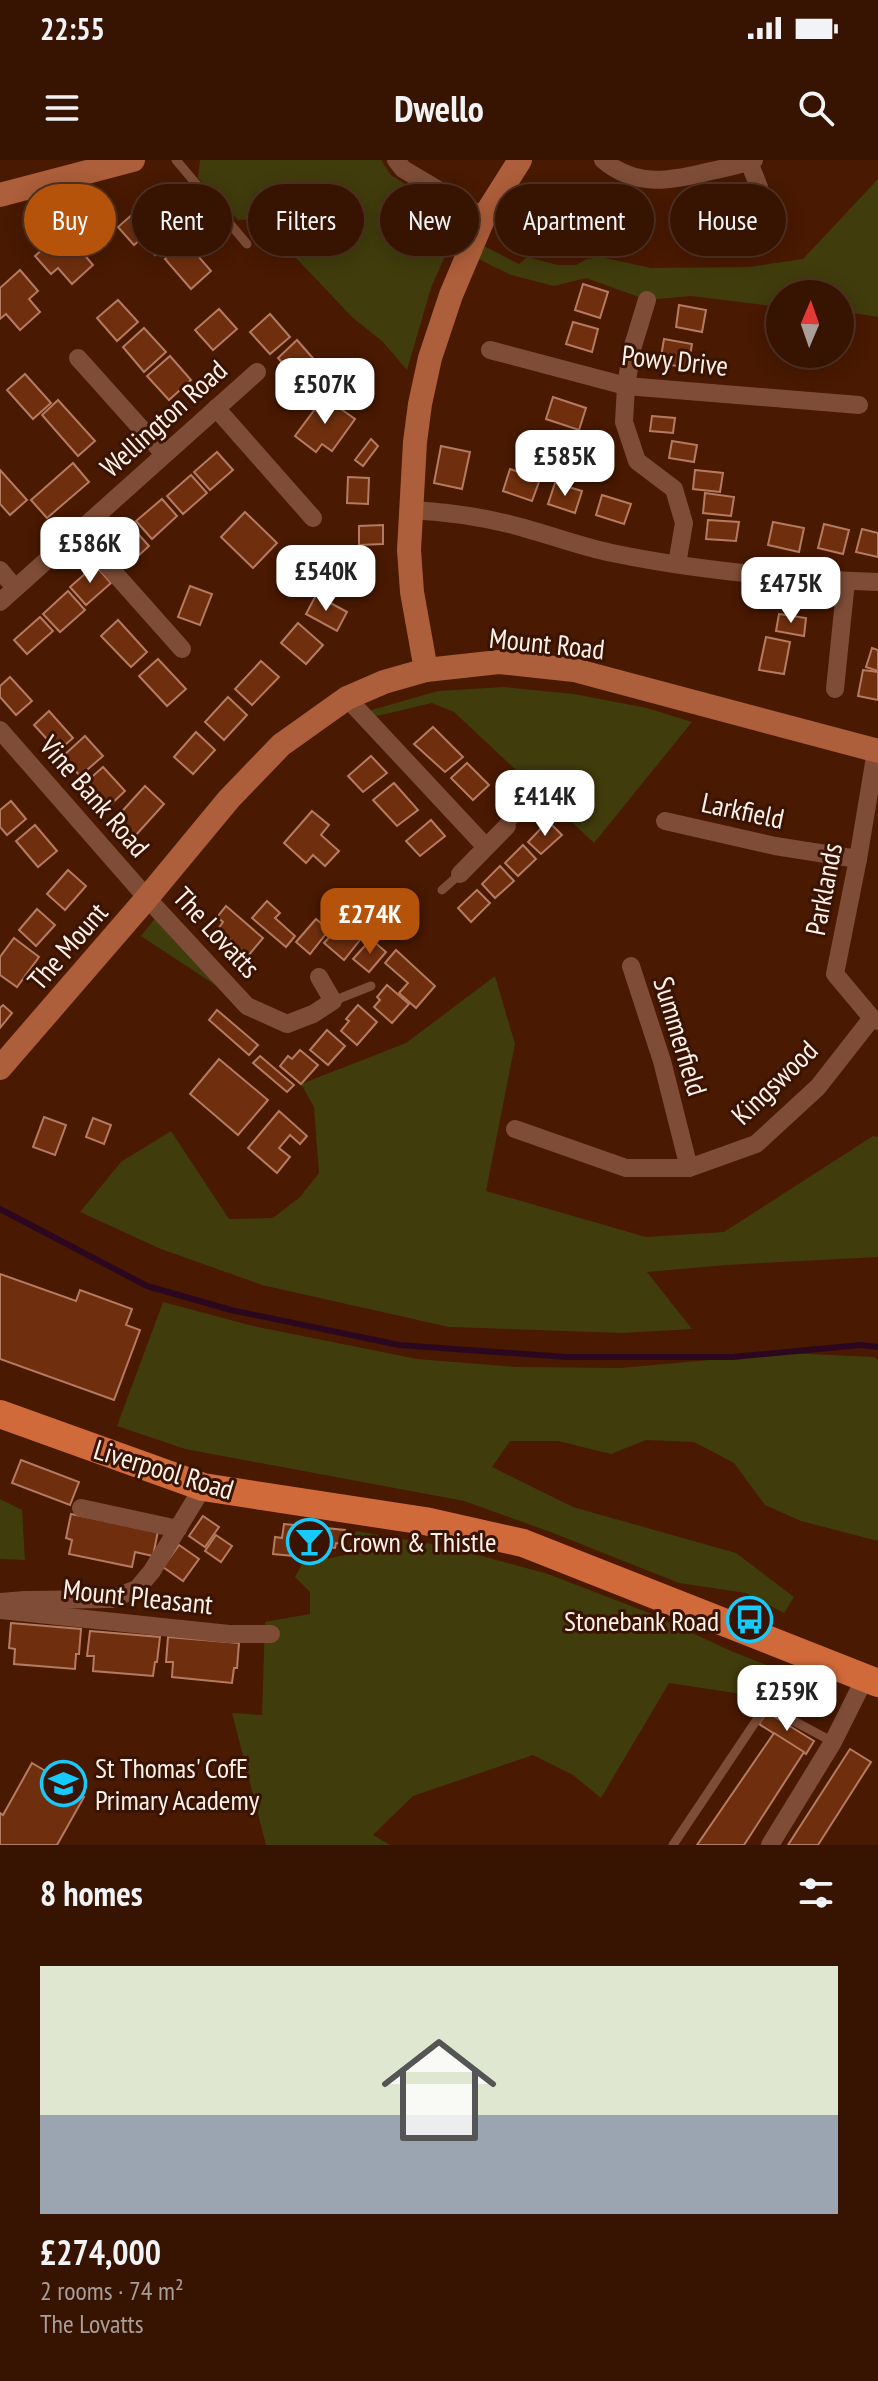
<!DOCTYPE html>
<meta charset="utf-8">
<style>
:root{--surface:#371301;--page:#3e1c0b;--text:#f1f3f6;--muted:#aa9e99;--line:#513223;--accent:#b45309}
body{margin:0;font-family:"PT Sans Narrow",sans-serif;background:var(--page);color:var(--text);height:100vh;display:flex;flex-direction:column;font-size:30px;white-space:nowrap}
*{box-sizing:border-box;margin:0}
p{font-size:26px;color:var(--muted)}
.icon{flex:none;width:44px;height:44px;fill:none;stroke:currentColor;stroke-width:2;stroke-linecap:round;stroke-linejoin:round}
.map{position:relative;height:1685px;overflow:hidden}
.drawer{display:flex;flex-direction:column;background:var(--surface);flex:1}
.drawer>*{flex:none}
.banner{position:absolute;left:24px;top:24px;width:830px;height:72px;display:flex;gap:16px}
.needle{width:52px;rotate:2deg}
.buttons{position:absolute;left:766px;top:120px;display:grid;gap:16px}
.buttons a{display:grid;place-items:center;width:88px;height:88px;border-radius:50%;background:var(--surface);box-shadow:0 4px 20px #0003,0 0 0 2px var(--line);font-size:40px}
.price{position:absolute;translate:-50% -68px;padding:0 18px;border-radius:16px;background:#fff;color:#222;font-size:26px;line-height:52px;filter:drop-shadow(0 2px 4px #0008)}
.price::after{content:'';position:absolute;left:50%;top:48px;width:24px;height:18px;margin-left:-12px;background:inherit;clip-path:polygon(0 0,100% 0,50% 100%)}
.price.active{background:var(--accent);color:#fff}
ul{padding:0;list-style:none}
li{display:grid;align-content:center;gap:16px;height:424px;padding:0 40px}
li+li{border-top:2px solid var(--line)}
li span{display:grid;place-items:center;height:248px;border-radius:0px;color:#555}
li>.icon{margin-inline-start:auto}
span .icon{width:144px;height:144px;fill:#fffc;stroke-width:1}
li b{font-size:34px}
h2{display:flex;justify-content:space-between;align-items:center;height:96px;padding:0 40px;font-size:34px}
.tag{padding:0 28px;border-radius:36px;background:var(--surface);box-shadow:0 4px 20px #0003,0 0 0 2px var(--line);font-size:28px;line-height:72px}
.tag.active{background:var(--accent);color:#fff}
.status{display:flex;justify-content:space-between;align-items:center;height:56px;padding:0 40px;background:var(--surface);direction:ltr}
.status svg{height:22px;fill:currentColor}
header{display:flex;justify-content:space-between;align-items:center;height:104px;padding:0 40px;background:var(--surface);font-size:36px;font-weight:600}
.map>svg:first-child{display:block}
</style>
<div class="status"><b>22:55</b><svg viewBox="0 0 49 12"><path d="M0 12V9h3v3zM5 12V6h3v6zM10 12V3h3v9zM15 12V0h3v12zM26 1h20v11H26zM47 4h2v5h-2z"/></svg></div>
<header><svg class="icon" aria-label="menu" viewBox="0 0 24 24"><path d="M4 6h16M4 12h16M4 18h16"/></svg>Dwello<svg class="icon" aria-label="search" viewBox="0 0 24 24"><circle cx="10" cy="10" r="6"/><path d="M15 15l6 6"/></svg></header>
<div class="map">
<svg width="878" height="1685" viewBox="0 0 878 1685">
<rect width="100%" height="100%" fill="#491901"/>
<g fill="#413c0c">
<path d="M200 0H381L391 15 438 45 458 66 431 128 407 210 383 182 353 158 259 59 238 60 198 18Z"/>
<path d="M878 19V157L840 151V134H780V147L691 136 647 140 586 118 554 126 511 115 468 94 474 81 519 104 527 97 558 105H576L587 99 600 97 651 108 749 107 803 99Z"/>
<path d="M504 527 574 534 647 548 692 562 594 683 454 552 432 543 377 556 368 551 438 531Z"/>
<path d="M160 752 247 846 141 776Z"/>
<path d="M495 816 515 884 486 1031 646 1077 724 1072 873 976 878 977V1097L726 1105 647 1112 692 1169 622 1173 449 1167 262 1125 161 1089 80 1052 121 1002 171 971 229 1059 273 1058 300 1037 319 1013 314 947 301 924 406 883Z"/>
<path d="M163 1142 253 1166 417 1199 516 1207 621 1208 787 1193 874 1197 878 1200V1381L801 1361 765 1345 734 1303 694 1282 646 1280 611 1294 558 1281H510L492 1307 573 1347 736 1393 794 1437 784 1453 746 1433 679 1423 553 1373 464 1341 185 1289 117 1266Z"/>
<path d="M0 1339 22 1350 25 1400 0 1399Z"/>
<path d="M356 1371 449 1387 548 1414 649 1453 731 1491 832 1531 836 1536V1544L798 1534 795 1540 780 1531 773 1539 669 1523 601 1638 573 1615 533 1595 413 1636 373 1675 390 1685H266L232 1553 262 1555 265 1462 310 1454V1432L295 1417 302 1404 345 1395Z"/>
</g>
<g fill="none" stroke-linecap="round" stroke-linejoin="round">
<path stroke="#2c0820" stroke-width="6" d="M0 1049 147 1126 231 1150 399 1185 566 1197H733L861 1185 878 1187"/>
</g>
<g fill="#6f2f0e" stroke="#b57b61" stroke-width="2">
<path d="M160 30 178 51 165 63 176 76 155 95 141 79 134 85 118 67Z"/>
<path d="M76 59 95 80 82 92 93 105 72 124 58 108 51 114 35 96Z"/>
<path d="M185 81 211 111 191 129 165 99Z"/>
<path d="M20 110 38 131 29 139 40 152 20 170 6 154 0 159V128Z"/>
<path d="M583 124 608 132 600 158 575 150Z"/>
<path d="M118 140 138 162 117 181 97 158Z"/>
<path d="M679 145 706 150 702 172 676 167Z"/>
<path d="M219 149 237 169 213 190 195 170Z"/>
<path d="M270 154 290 177 270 194 250 172Z"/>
<path d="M573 162 598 169 592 192 566 184Z"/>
<path d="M144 168 166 192 144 212 123 187Z"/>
<path d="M664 179 692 184 688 208 660 203Z"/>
<path d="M297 180 318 204 298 221 278 198Z"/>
<path d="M170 196 191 220 169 240 147 216Z"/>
<path d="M25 214 51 243 33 259 7 230Z"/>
<path d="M324 237 355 259 332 291 322 284 316 292 295 276Z"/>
<path d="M553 237 586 248 579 270 546 259Z"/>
<path d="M58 240 95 281 78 296 42 255Z"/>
<path d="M652 256 675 258 673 273 650 271Z"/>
<path d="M371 279 378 286 363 306 355 300Z"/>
<path d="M672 281 697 285 694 302 669 298Z"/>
<path d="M441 286 470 292 462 329 434 323Z"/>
<path d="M217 292 233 310 210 330 194 312Z"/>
<path d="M73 303 89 322 47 358 31 340Z"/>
<path d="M510 309 540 319 532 341 503 331Z"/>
<path d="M0 310 27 340 10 355 0 344Z"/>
<path d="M695 310 723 313 720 332 693 329Z"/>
<path d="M191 315 207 333 183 354 167 336Z"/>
<path d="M348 317 369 318 368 344 347 343Z"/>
<path d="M555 323 582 331 575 353 548 344Z"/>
<path d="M705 333 734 337 731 356 703 353Z"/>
<path d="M602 335 631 344 624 364 596 355Z"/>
<path d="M162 339 177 356 152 379 136 361Z"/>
<path d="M245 352 277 383 253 408 221 377Z"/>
<path d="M708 360 739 362 736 381 706 379Z"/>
<path d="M773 362 804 368 799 392 768 385Z"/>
<path d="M824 364 849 370 843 394 818 388Z"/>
<path d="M383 365V384L359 385V366Z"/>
<path d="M132 367 149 386 126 407 109 388Z"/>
<path d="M862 369 878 373V397L856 392Z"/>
<path d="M336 389 365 404 354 425 344 420 336 435 317 425Z"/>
<path d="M95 405 111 423 86 445 70 427Z"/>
<path d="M190 426 212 434 200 465 178 457Z"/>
<path d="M68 431 85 450 60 472 43 454Z"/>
<path d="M316 435 347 452 337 471 306 454Z"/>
<path d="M779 454 806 458 804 476 776 471Z"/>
<path d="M40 457 53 471 27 494 14 480Z"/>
<path d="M118 460 147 492 131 507 101 476Z"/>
<path d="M298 463 323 485 306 504 281 483Z"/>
<path d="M766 477 790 482 784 514 759 510Z"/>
<path d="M872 488 878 490V511L866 507Z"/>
<path d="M158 499 186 529 167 546 139 516Z"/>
<path d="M261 501 279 517 252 545 235 529Z"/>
<path d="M863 510 878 512V540L858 536Z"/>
<path d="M10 517 32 541 16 555 0 537V526Z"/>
<path d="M228 537 247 555 224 580 205 562Z"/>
<path d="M49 551 73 578 58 591 34 565Z"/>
<path d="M433 567 463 597 445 612 414 584Z"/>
<path d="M196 572 215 590 193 614 174 597Z"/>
<path d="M85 576 103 596 80 616 63 596Z"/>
<path d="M371 596 387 613 363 632 348 616Z"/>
<path d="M467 603 489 625 473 640 451 618Z"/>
<path d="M103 607 125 631 107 648 85 623Z"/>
<path d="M394 623 418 650 397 666 373 640Z"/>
<path d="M145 626 164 644 135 676 116 658Z"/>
<path d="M11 641 26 659 7 675 0 667V650Z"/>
<path d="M312 651 329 665 321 675 339 691 325 706 313 695 306 703 284 683Z"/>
<path d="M431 660 445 676 420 696 406 681Z"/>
<path d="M548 661 562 675 541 694 528 682Z"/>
<path d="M35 665 57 691 38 707 16 681Z"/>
<path d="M523 685 536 699 518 716 505 703Z"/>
<path d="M500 706 514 721 495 738 482 724Z"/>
<path d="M68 710 86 726 65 750 47 734Z"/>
<path d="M477 730 490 743 471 762 458 748Z"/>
<path d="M267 741 280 753 275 758 295 776 286 787 252 758Z"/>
<path d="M226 746 263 778 248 796 218 769 223 762 217 757Z"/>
<path d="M37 749 55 765 36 786 19 770Z"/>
<path d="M316 759 329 770 310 794 296 782Z"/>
<path d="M341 764 360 780 344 800 324 783Z"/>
<path d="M14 778 39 797 17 827 0 815V797Z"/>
<path d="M371 779 386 792 369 812 353 799Z"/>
<path d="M396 790 435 826 416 848 399 833 408 823 385 803Z"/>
<path d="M387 825 409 844 392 863 374 847 380 840 377 837Z"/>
<path d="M3 845 12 853 0 868V848Z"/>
<path d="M358 845 377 862 357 885 341 871 349 861 346 859Z"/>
<path d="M217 850 258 885 249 895 209 860Z"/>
<path d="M327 870 345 886 328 905 310 890Z"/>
<path d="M300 890 318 905 301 924 280 906 288 896 292 899Z"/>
<path d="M260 896 294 925 287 932 253 903Z"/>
<path d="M219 899 268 940 238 975 190 934Z"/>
<path d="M279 951 307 976 300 984 290 975 279 988 290 997 277 1013 248 988Z"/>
<path d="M44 957 66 965 55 995 33 987Z"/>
<path d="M93 958 111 965 104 984 86 977Z"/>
<path d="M0 1114 76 1141 80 1130 132 1149 126 1165 140 1170 114 1240 0 1199Z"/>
<path d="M21 1300 79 1322 70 1345 12 1323Z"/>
<path d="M71 1354 158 1371 153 1396 135 1392 132 1407 69 1394 72 1380 66 1378Z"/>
<path d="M203 1356 219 1367 205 1387 189 1376Z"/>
<path d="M284 1364 345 1370 343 1384 336 1383 335 1388 315 1386 314 1398 273 1394 275 1377 282 1378Z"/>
<path d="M216 1375 232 1386 221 1402 205 1391Z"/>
<path d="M179 1385 199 1399 183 1421 163 1407Z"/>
<path d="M11 1463 81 1469 79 1494H76L75 1509 14 1504 15 1489 9 1488Z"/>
<path d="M90 1471 160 1477 157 1502H155L153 1516 93 1511 94 1496H87Z"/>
<path d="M168 1477 239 1483 237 1508H234L232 1523 172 1517 173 1502H166Z"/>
<path d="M780 1530 795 1540 790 1548 775 1537Z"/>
<path d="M767 1552 814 1581 806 1594 759 1564Z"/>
<path d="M774 1573 804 1592 744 1685H697Z"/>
<path d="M850 1589 871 1602 818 1685H788Z"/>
<path d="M32 1603 71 1626 69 1629 84 1637 57 1685H0V1653L3 1655Z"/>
</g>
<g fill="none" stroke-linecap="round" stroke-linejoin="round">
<g stroke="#7f4d37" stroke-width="9">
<path d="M176 0 247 84"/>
<path d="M507 666 531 644"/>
<path d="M442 730 460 714"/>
<path d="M333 841 371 826"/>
<path d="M673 1685 766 1546 833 1582"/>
</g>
<g stroke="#7f4d37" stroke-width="18">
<path d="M396 0 403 9 484 57"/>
<path d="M603 0C636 28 671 21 711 11 725 8 740 5 754 0"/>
<path d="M749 2 759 27"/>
<path d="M647 140 632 189 626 226 624 262 637 301 674 329 684 363 677 404"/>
<path d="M490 190 626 226 859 245"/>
<path d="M78 198 164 294"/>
<path d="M216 248 313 358"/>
<path d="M410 350C449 352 486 357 524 368 553 376 582 387 612 393 699 411 789 419 878 422"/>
<path d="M78 372 182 489"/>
<path d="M0 410 15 428"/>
<path d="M0 442 257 212"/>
<path d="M835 529 846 421"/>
<path d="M347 538 486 687"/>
<path d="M0 570 147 738 247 846 287 864 313 854 333 841 319 817"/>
<path d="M876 591 858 699 835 814 872 858 878 861"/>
<path d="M665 661 775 686 858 699"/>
<path d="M460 714 507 666"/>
<path d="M631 806 662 901 689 1008"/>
<path d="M515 969 626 1008H689L756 984 818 927 872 858"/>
<path d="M81 1348 178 1369"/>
<path d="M0 1442 25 1440 111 1439 137 1429 152 1411 203 1327"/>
<path d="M0 1450 229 1474H271"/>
<path d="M770 1685 833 1582 865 1518"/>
</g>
<g stroke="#ad5e3a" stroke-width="24">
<path d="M0 35 133 0"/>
<path d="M426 510 412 432 409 390 415 282 420 244 430 198 451 135 484 57 520 0"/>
<path d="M0 908 147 738 229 639 281 585 347 538 384 522 426 510 499 502 574 510 878 591"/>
</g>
<path stroke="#d16a3a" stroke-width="28" d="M0 1254 203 1327 425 1361 523 1383 878 1523"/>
</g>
<defs>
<symbol id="bar-ring" viewBox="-11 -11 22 22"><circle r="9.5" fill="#391403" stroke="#16cafb" stroke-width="1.5"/><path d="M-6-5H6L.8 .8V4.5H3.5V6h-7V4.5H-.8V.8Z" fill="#16cafb"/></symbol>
<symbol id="bus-ring" viewBox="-11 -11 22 22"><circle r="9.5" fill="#391403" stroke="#16cafb" stroke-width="1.5"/><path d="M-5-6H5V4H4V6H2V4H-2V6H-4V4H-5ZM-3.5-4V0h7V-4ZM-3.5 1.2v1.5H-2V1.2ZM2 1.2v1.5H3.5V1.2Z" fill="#16cafb"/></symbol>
<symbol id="school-ring" viewBox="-11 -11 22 22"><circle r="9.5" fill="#391403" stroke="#16cafb" stroke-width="1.5"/><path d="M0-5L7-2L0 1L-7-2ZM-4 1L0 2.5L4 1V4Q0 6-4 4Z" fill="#16cafb"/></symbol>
</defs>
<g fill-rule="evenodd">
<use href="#bar-ring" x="284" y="1356" width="51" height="51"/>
<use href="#bus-ring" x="724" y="1434" width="51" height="51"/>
<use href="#school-ring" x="38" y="1598" width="51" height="51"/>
</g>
<g text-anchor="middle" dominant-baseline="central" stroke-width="6" stroke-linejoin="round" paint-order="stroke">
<g font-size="28" fill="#fef1eb" stroke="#391403">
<text transform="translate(675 200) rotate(6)">Powy Drive</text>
<text transform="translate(163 258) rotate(-42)">Wellington Road</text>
<text transform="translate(547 483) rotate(6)">Mount Road</text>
<text transform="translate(95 636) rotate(49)">Vine Bank Road</text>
<text transform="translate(743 650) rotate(12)">Larkfield</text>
<text transform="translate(823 729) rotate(-79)">Parklands</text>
<text transform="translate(217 772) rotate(47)">The Lovatts</text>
<text transform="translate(67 786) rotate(-49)">The Mount</text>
<text transform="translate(681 876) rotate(73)">Summerfield</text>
<text transform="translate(774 922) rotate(-44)">Kingswood</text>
<text transform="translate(164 1309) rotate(17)">Liverpool Road</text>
<text transform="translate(138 1436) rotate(6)">Mount Pleasant</text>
</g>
<g font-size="28" fill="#fef1eb" stroke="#391403" text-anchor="start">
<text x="340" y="1381">Crown &amp; Thistle</text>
<text x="719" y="1460" text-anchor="end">Stonebank Road</text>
<text x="95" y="1607">St Thomas' CofE<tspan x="95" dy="32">Primary Academy</tspan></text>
</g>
</g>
</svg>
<div class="buttons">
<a><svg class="needle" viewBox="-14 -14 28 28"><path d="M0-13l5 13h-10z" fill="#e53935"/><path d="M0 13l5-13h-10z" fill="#aa9e99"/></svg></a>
</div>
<b class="price" style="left:325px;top:266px">£507K</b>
<b class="price" style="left:565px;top:338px">£585K</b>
<b class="price" style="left:90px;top:425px">£586K</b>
<b class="price" style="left:326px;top:453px">£540K</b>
<b class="price" style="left:791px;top:465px">£475K</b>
<b class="price" style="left:545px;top:678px">£414K</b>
<b class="price active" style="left:370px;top:796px">£274K</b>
<b class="price" style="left:787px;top:1573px">£259K</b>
<div class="banner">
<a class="tag active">Buy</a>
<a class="tag">Rent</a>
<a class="tag">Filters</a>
<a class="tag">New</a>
<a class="tag">Apartment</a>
<a class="tag">House</a>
</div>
</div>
<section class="drawer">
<h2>8 homes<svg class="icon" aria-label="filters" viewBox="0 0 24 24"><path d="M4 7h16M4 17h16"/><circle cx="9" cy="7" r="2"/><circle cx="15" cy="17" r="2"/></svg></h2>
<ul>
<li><span style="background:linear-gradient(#dfe7d0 60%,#9aa5b1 0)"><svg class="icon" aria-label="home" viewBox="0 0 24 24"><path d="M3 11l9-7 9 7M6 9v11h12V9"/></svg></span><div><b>£274,000</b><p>2 rooms · 74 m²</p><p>The Lovatts</p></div></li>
</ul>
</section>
